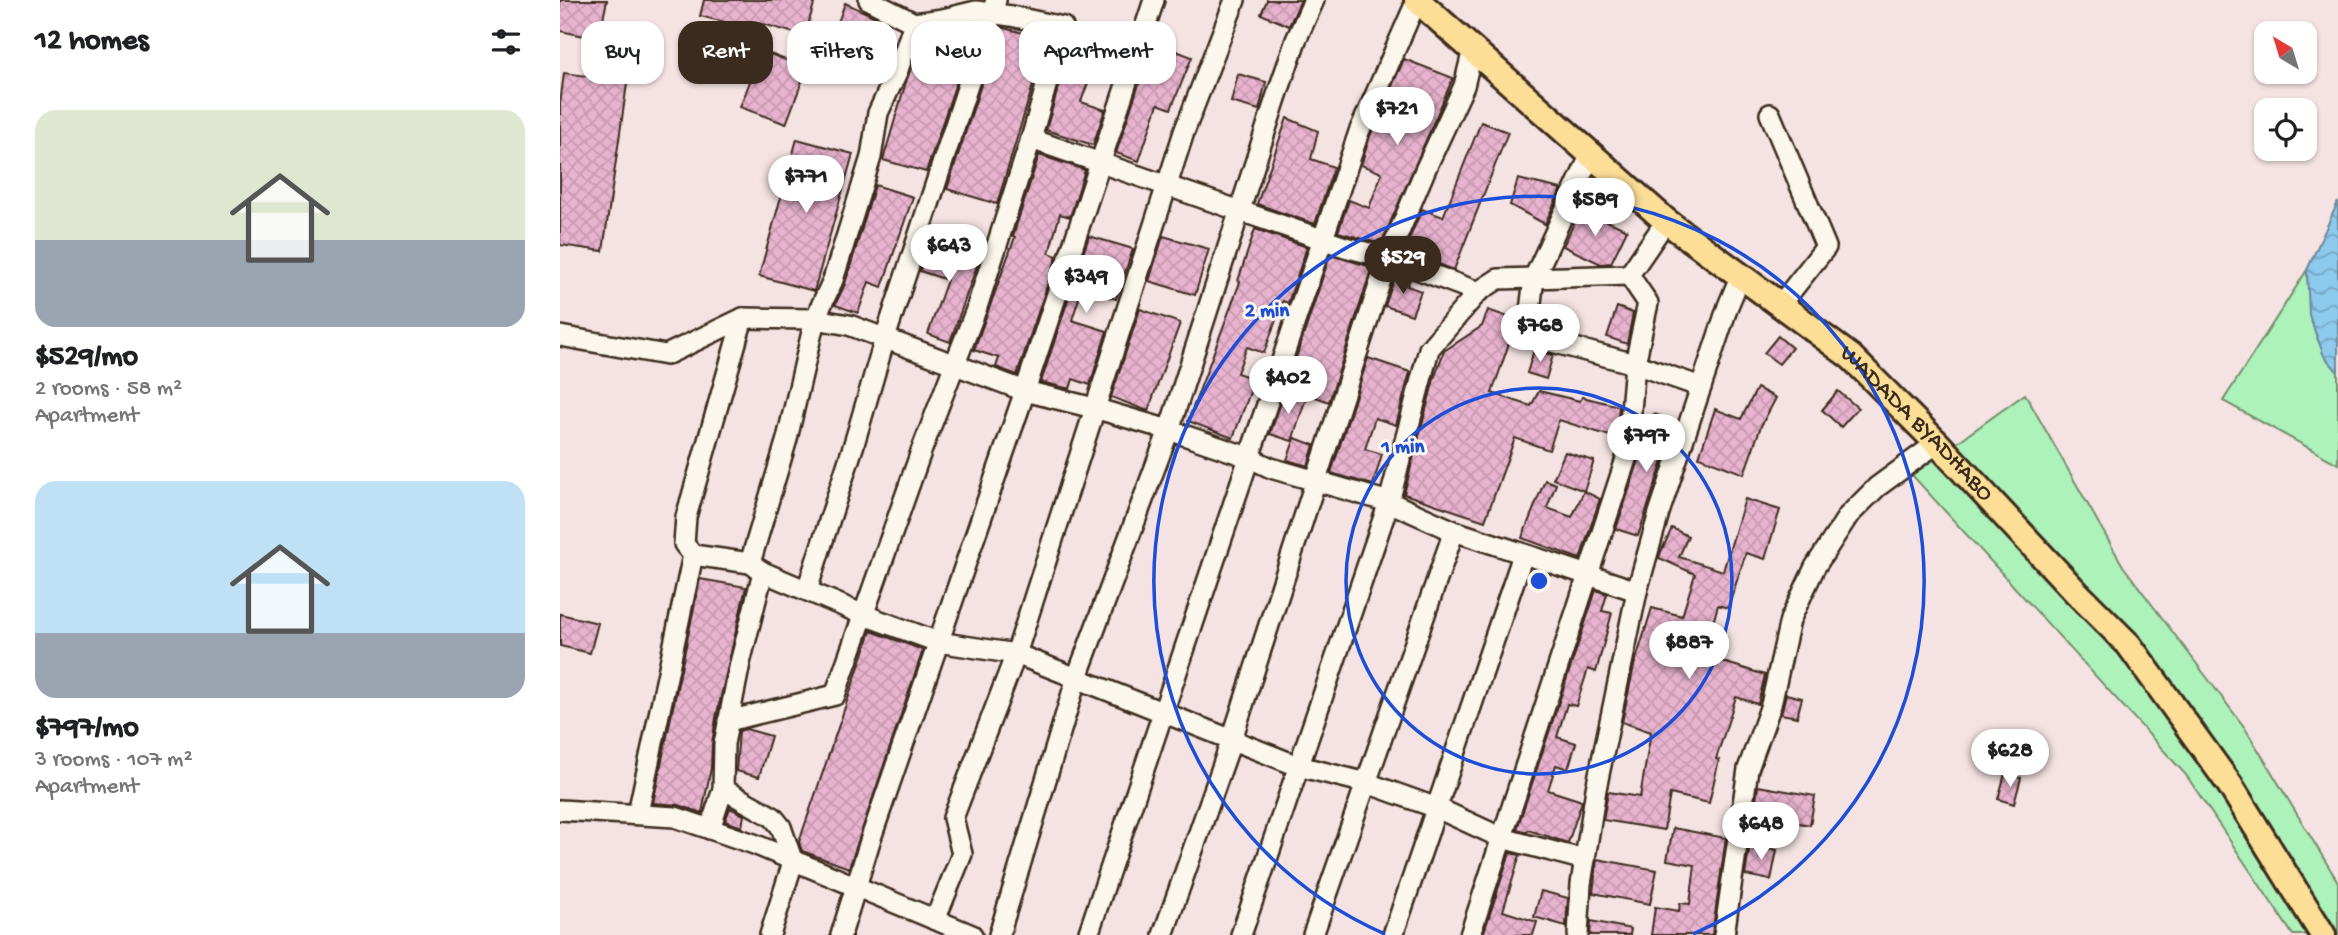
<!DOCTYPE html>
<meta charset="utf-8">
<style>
:root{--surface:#fff;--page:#f6f6f6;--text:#202124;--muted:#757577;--accent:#3b2a1e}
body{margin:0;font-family:"Gochi Hand",sans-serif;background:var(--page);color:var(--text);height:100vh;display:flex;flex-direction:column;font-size:26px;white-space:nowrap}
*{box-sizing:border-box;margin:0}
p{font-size:23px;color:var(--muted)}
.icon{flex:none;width:38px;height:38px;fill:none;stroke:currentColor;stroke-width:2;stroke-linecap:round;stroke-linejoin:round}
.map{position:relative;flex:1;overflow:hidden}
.sheet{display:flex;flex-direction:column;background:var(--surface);width:560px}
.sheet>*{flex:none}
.top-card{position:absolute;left:21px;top:21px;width:665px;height:63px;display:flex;gap:14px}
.needle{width:46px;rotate:322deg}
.tools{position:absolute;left:1694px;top:21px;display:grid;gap:14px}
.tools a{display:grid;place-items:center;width:63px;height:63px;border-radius:14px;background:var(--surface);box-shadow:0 2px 5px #0004;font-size:35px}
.price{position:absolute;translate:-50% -60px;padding:0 16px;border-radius:24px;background:#fff;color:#222;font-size:23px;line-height:46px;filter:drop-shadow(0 2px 4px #0008)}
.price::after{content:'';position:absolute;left:50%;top:42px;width:21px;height:16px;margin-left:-10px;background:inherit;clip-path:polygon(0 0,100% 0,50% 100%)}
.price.current{background:var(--accent);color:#fff}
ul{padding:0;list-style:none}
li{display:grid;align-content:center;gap:14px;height:371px;padding:0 35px}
li span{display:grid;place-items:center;height:217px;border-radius:21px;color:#555}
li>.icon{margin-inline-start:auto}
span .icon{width:126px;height:126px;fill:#fffc;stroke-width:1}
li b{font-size:30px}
h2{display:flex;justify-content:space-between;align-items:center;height:84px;padding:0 35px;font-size:30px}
.pill{padding:0 24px;border-radius:21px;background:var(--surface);box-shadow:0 2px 5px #0004;font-size:24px;line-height:63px}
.pill.current{background:var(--accent);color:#fff}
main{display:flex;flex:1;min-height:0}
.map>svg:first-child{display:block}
</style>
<main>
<section class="sheet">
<h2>12 homes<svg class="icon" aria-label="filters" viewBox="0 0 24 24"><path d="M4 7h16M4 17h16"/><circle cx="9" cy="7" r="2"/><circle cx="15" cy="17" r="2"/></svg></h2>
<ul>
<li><span style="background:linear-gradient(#dfe7d0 60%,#9aa5b1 0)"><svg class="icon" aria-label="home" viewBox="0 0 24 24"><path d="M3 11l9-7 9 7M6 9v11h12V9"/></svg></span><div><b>$529/mo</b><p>2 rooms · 58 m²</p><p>Apartment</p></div></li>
<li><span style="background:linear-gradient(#bfe0f5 70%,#9aa5b1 0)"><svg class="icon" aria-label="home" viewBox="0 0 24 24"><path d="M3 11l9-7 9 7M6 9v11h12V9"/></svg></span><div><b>$797/mo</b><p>3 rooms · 107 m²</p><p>Apartment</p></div></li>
</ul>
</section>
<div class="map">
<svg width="1778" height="935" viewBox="0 0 1778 935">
<defs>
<pattern id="water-waves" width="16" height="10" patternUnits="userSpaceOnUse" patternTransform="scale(1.75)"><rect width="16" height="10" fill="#8dcaee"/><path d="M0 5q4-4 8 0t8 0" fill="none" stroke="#74a4c0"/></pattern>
<pattern id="building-cross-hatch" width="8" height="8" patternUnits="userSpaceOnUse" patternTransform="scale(1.75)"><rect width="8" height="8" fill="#e8b3ce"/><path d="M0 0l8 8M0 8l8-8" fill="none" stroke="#c89ab0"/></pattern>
</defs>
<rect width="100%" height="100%" fill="#f5e3e3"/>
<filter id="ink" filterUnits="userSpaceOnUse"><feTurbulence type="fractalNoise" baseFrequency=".0143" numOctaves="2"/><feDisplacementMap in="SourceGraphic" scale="14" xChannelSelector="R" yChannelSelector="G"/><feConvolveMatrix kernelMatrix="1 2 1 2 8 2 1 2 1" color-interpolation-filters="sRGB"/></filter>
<g filter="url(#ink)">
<g fill="#adf1bb" stroke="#748e6c" stroke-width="2">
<path d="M1747 270C1749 311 1750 339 1778 372V464L1663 401Z"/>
<path d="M1465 394 1563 566 1685 728 1778 882V935H1733L1626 775 1352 475Z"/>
</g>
<path fill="url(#water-waves)" stroke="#6c8a9b" stroke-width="2" d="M1778 202V372L1764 356 1749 315 1747 270Z"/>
<g fill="url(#building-cross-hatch)" stroke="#3b2a1e" stroke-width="2">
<path d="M0 0H47L39 39 0 31Z"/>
<path d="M144 0H255L245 36 203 24 201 31 140 16Z"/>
<path d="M707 0H741L729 26 701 14Z"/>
<path d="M285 3 318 18 311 38 330 45 321 72 267 53Z"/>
<path d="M440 27 487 39 437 204 387 189Z"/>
<path d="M593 42 632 57 611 109 598 104 579 161 556 153Z"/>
<path d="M40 44 72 49 43 251 0 245V104L4 73 35 77Z"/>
<path d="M202 51 247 68 226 124 180 107Z"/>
<path d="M357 51 402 65 366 172 323 160 345 85Z"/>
<path d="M844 59 893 78 821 244 778 232 789 200 809 208 822 173 801 165 810 136Z"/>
<path d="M504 68 530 77 521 102 545 110 533 145 486 130Z"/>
<path d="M678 74 706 82 699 110 671 102Z"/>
<path d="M727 118 758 131 751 159 774 167 755 224 697 204Z"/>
<path d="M921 122 948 132 894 270 844 251 862 209 883 217Z"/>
<path d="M237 139 293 154 254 291 199 276Z"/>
<path d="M479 155 525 170 510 217 500 214 489 253 497 256 457 375 436 367 439 358 414 350 455 237 453 236Z"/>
<path d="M958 179 1001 189 985 224 950 205Z"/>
<path d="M315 185 353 197 322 287 309 282 298 313 275 305 285 284Z"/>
<path d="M1021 209 1067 230 1051 263 1041 264 1003 246Z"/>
<path d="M695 229 747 247 728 303 723 301 704 353 687 347 677 373 695 379 673 438 628 421 680 282 678 281Z"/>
<path d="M529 236 573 249 556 299 522 289 512 320 547 331 530 385 513 379 510 389 481 382Z"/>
<path d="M603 236 649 249 635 295 589 281Z"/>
<path d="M370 239 420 257 390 342 368 334 387 280 360 271Z"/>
<path d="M770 255 812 267 769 402 747 394 755 371 734 364Z"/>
<path d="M836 274 850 279 847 286 861 291 852 315 825 306Z"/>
<path d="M1057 307 1073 313 1067 344 1047 337Z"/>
<path d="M580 309 620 323 588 411 551 397Z"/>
<path d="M928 310 957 320 932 393 971 406 979 391 1020 401 1022 397 1059 406 1056 438 999 420 989 450 955 438 925 521 844 494 874 379 884 351 922 326Z"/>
<path d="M1218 336 1232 348 1219 364 1204 353Z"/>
<path d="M974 350 993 355 986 379 967 373Z"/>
<path d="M808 358 850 372 836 425 815 418 805 449 822 454 813 485 771 473Z"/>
<path d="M1197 388 1216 398 1201 426 1184 474 1139 457 1155 409 1181 419Z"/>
<path d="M725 391 746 398 732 441 710 434Z"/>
<path d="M1278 391 1298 408 1281 427 1262 410Z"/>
<path d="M1094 414 1116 422 1078 536 1056 529 1079 460 1081 434 1087 436Z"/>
<path d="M735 438 754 445 748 466 727 460Z"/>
<path d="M1005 452 1034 461 1024 491 993 479Z"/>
<path d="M985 480 996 484 987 508 1012 517 1024 491 1040 499 1020 559 962 538Z"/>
<path d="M1185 499 1220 510 1205 559 1186 553 1168 608 1158 605 1144 656 1205 675 1198 704 1176 697 1156 759 1159 760 1149 803 1110 794 1104 830 1043 820 1048 792 1080 797 1091 732 1062 722 1074 666 1092 608 1122 616 1135 574 1099 558 1100 554 1112 528 1128 536 1119 557 1163 571Z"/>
<path d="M140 579 186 587 156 718 152 744 151 768 142 813 119 805 93 803Z"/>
<path d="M1036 590 1047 594 1042 611 1052 613 1036 672 1028 669 1016 706 1007 704 997 737 1016 743 1008 769 996 765 988 790 1022 801 1008 843 968 830 967 832 957 829Z"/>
<path d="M0 614 38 623 30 653 0 646Z"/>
<path d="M311 631 363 650 289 868 242 851 239 842Z"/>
<path d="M1226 694 1242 698 1237 717 1221 714Z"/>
<path d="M186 729 211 736 199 777 176 771 179 731Z"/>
<path d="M1445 774 1461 778 1454 804 1438 799Z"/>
<path d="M1198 786 1255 796 1250 825 1194 815Z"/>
<path d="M170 808 184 815 182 827 165 821Z"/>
<path d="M1113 828 1166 838 1152 935H1091L1095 907 1119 911 1120 903 1130 904 1135 865 1107 860Z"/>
<path d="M1190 844 1217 850 1211 880 1185 875Z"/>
<path d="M950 853 960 855 943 911 977 922 973 935H923Z"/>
<path d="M1037 859 1097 870 1090 904 1033 893Z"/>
<path d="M981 891 1008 898 1006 926 974 917Z"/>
<path d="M1031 921 1071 929 1070 935H1030Z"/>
</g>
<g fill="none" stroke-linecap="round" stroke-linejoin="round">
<defs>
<g id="minor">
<path d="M1210 114 1266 247 1221 304"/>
<path d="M471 139 785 247 828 258 918 292"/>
<path d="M1031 154 974 278 970 311 992 342 1075 364 1141 387"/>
<path d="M183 318 126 517 124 544 133 555 190 563 203 572 304 615 378 642 456 654 738 766 807 783 877 808 942 838 1025 860"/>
<path d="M0 336 106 355 183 318 255 319 289 325 465 391 534 408 609 430 688 457 711 468 829 502 894 531 1077 591"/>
<path d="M190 563 227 439 255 319 273 280 311 157 318 113 338 70 354 23"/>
<path d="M247 590 294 444 325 338 436 0"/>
<path d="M168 721 275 695 362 449 417 307 471 139 503 27 451 16 416 11 383 19 354 23 309 0"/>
<path d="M163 789 213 817 221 827 233 862 210 935"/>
<path d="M0 810 115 817 194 844 412 935"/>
<path d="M78 813 133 555"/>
<path d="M150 829 163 789 164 744 180 663 203 572"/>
<path d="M375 920 402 854 393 818 456 654 624 132 675 0"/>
<path d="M281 935 311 838 465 391 594 0"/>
<path d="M439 935 517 677 609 430 716 98 736 40 754 0"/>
<path d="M528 935 799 132 857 0"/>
<path d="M603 935 672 739 828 258 866 168 904 86 913 49"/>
<path d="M681 935 829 502 869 349 918 292 938 279 1069 275 1106 221"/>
<path d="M753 935 894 531"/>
<path d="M833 935 963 555"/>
<path d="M910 935 1067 456 1075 364 1088 303 1069 275"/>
<path d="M1018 935 1021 884 1036 789 1077 591 1099 513 1168 306 1180 277"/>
<path d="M1164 935 1188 769 1211 705 1230 620 1255 567 1288 516 1317 487 1377 443"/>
</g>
<g id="major">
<path id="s1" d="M857 0 1106 221 1291 357 1377 443 1516 592 1569 645 1670 785 1763 935"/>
</g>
</defs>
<use href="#minor" stroke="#3b2a1e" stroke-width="24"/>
<use href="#major" stroke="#3b2a1e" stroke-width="30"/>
<use href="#minor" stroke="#fbf7ec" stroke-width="19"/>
<use href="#major" stroke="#fcde96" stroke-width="24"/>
</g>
</g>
<g fill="none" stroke="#1d4ed8" stroke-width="3.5">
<circle cx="979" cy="581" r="193"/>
<path d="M825 934A385 385 0 1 1 1133 934"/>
</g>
<g text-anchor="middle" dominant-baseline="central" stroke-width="6" stroke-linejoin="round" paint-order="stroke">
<g font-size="24" fill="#3b2a1e" stroke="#fbf7ec">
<text stroke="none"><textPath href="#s1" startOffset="656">WADADA BYADHABO</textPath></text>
</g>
</g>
<circle cx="979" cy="581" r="10" fill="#1d4ed8" stroke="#fbf7ec" stroke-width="3.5"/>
<g font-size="21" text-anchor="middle" font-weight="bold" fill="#1d4ed8" stroke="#fbf7ec" stroke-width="6" stroke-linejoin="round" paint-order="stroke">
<text x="707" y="316">2 min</text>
<text x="843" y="452">1 min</text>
</g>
</svg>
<div class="tools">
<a><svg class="needle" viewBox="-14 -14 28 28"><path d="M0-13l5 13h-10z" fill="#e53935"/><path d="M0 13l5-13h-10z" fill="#757577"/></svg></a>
<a><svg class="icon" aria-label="locate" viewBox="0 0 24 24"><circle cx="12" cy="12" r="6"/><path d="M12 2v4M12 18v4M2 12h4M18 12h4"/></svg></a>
</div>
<b class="price" style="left:837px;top:147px">$721</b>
<b class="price" style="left:246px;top:215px">$771</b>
<b class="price" style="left:1035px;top:238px">$589</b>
<b class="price" style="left:389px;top:284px">$643</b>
<b class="price current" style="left:843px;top:296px">$529</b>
<b class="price" style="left:526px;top:315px">$349</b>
<b class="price" style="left:980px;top:364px">$768</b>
<b class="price" style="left:728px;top:416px">$402</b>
<b class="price" style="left:1086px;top:474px">$797</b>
<b class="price" style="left:1129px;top:681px">$887</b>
<b class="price" style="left:1450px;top:789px">$628</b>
<b class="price" style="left:1201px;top:862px">$648</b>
<div class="top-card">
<a class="pill">Buy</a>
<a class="pill current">Rent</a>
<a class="pill">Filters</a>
<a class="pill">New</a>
<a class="pill">Apartment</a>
</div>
</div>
</main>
